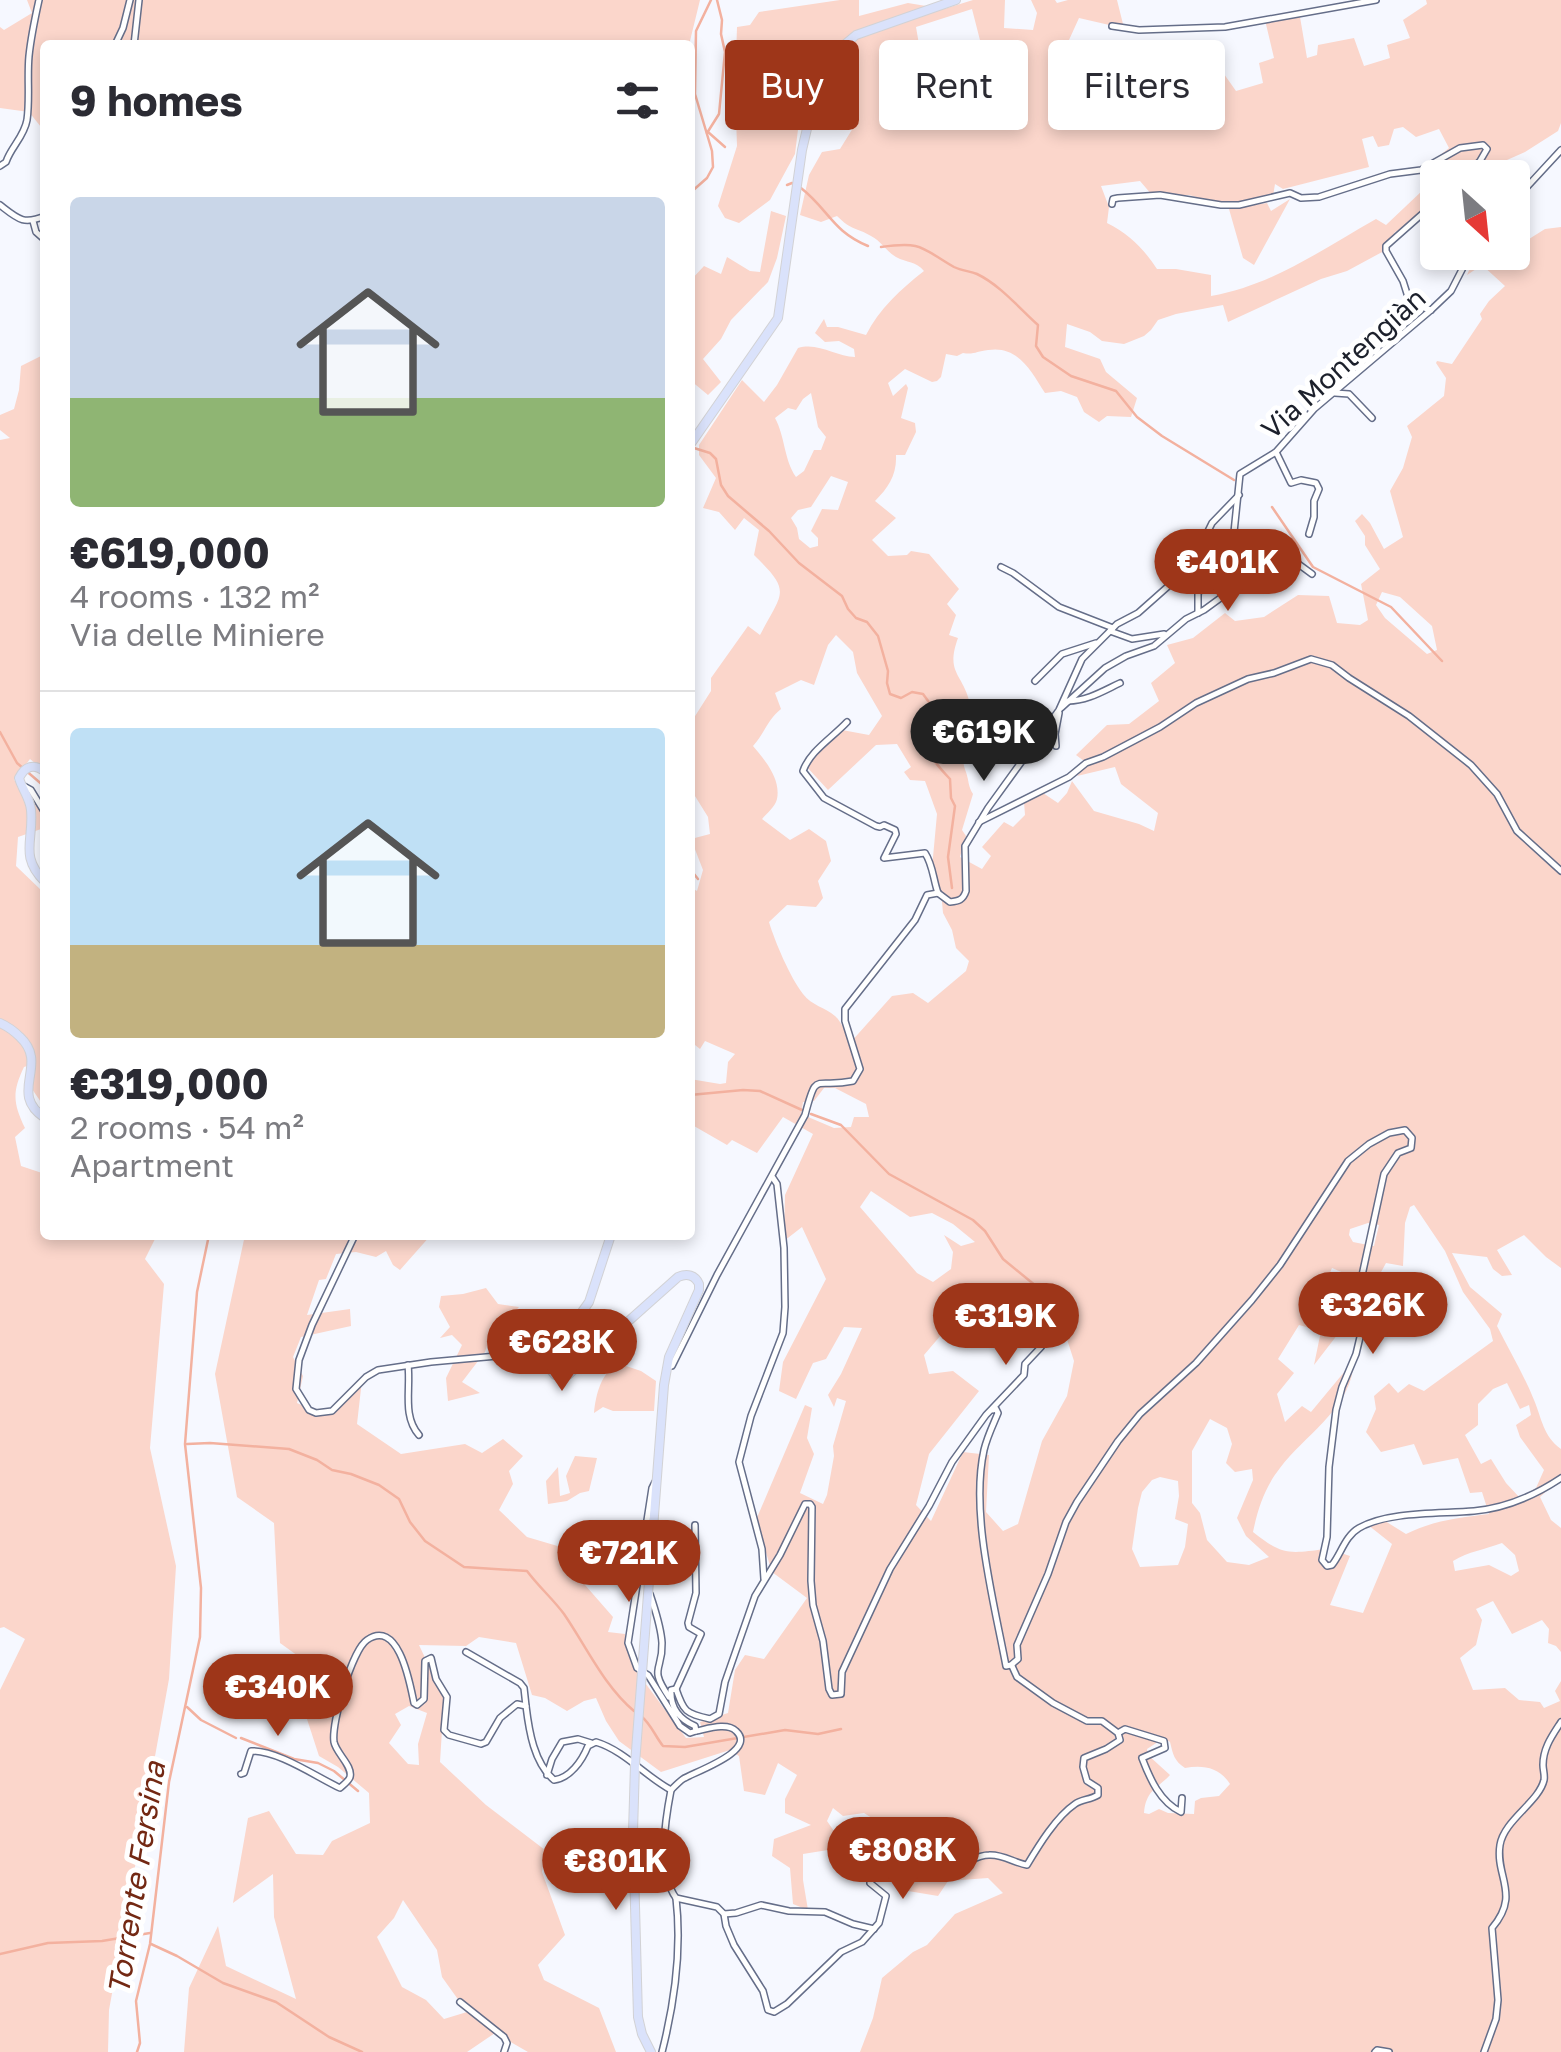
<!DOCTYPE html>
<meta charset="utf-8">
<style>
:root{--surface:#fff;--page:#f7f7f7;--text:#2b2b33;--muted:#7c7c81;--line:#e1e1e2;--accent:#9e3619}
body{margin:0;font-family:"Golos Text",sans-serif;background:var(--page);color:var(--text);height:100vh;display:flex;flex-direction:column;font-size:38px;white-space:nowrap}
*{box-sizing:border-box;margin:0}
p{font-size:32px;color:var(--muted)}
.icon{flex:none;width:55px;height:55px;fill:none;stroke:currentColor;stroke-width:2;stroke-linecap:round;stroke-linejoin:round}
.map{position:relative;flex:1;overflow:hidden}
.details{position:absolute;left:40px;top:40px;width:655px;height:1200px;display:flex;flex-direction:column;background:var(--surface);border-radius:10px;box-shadow:0 5px 15px #0003}
.details>*{flex:none}
.banner{position:absolute;left:725px;top:40px;width:685px;height:90px;display:flex;gap:20px}
.needle{width:65px;rotate:153deg}
.controls{position:absolute;left:1420px;top:160px;display:grid;gap:20px}
.controls a{display:grid;place-items:center;width:110px;height:110px;border-radius:10px;background:var(--surface);box-shadow:0 5px 15px #0003;font-size:50px}
.price{position:absolute;translate:-50% -85px;padding:0 22px;border-radius:35px;background:var(--accent);color:#fff;font-size:32px;line-height:65px;filter:drop-shadow(0 2px 5px #0008)}
.price::after{content:'';position:absolute;left:50%;top:60px;width:30px;height:22px;margin-left:-15px;background:inherit;clip-path:polygon(0 0,100% 0,50% 100%)}
.price.current{background:#222;color:#fff}
ul{padding:0;list-style:none}
li{display:grid;align-content:center;gap:20px;height:530px;padding:0 30px}
li+li{border-top:2px solid var(--line)}
li span{display:grid;place-items:center;height:310px;border-radius:10px;color:#555}
li>.icon{margin-inline-start:auto}
span .icon{width:180px;height:180px;fill:#fffc;stroke-width:1}
li b{font-size:42px}
h2{display:flex;justify-content:space-between;align-items:center;height:120px;padding:0 30px;font-size:42px}
.tag{padding:0 35px;border-radius:10px;background:var(--surface);box-shadow:0 5px 15px #0003;font-size:35px;line-height:90px}
.tag.current{background:var(--accent);color:#fff}
.map>svg:first-child{display:block}
</style>
<div class="map">
<svg width="1561" height="2052" viewBox="0 0 1561 2052">
<rect width="100%" height="100%" fill="#f6f8ff"/>
<g fill="#fbd6cb" fill-rule="evenodd">
<path d="M27 0H700L689 45H45V132L29 112 0 108V27L4 30 32 13Z"/>
<path d="M840 0H859V16L908 3 944 9 973 0H1005L1004 28 1033 30 1037 13 1031 0H1055L1057 3 1068 0H1117L1123 24 1118 27 1079 18 1064 51 1084 57 1108 70 1129 66 1150 69 1185 64 1195 75 1224 74 1236 91 1263 83 1259 63 1274 58 1265 20 1300 17 1307 58 1317 55 1318 45 1354 38 1364 66 1390 58 1387 45 1410 38 1403 20 1427 4 1426 0H1561V123L1558 131 1525 152 1507 160 1484 177 1438 178 1437 202 1411 224 1395 232 1384 251 1347 271 1321 279 1228 322 1223 305 1176 314 1158 320 1151 330 1144 336 1124 344 1102 341 1090 332 1067 324 1065 347 1100 359 1106 372 1137 398 1131 417 1107 416 1099 422 1084 412 1077 397 1061 391 1045 393C1031 371 1018 345 988 350 977 351 974 355 963 353L957 356 946 354 941 377 937 381 932 382 905 369 888 383 893 396 906 384 908 388 901 418 915 423 916 432 905 455H896C897 475 888 488 875 501L896 518 872 540 888 556 907 555 911 551 929 554 959 589 947 604 956 615 949 635 958 638C945 674 963 673 970 704 975 727 956 748 966 772 969 781 968 786 973 794L962 830 966 836 960 857 982 869 991 856 982 847 1004 822 1013 827 1025 815 1024 802 1040 791 1058 803 1067 793 1072 781 1094 811 1139 824 1154 831 1158 813 1121 784 1115 767 1077 776 1088 764 1076 755 1107 725 1129 724 1159 701 1151 683 1175 663 1167 645 1193 638 1225 613 1235 621 1264 617 1298 595 1329 596 1337 623 1360 625 1368 620 1361 584 1380 569 1365 545V536L1355 521 1362 514 1370 523 1384 549 1403 537 1390 491 1403 468 1412 437 1407 426 1444 396 1446 378 1436 363 1437 361 1452 364 1482 319 1480 314 1489 301 1505 286 1482 265 1467 275C1470 269 1473 256 1481 253 1493 247 1512 255 1523 259L1529 239 1545 229 1561 227V1268L1546 1257 1524 1235 1497 1250 1512 1275 1502 1276 1493 1269 1487 1257 1452 1253 1470 1287 1502 1314 1497 1326C1509 1350 1524 1375 1534 1400 1542 1419 1543 1436 1561 1449V1478L1540 1497 1551 1520 1561 1528V1652L1556 1646 1548 1643 1549 1629 1542 1620 1512 1634 1493 1601 1476 1609 1482 1620 1476 1645 1460 1658 1473 1690 1505 1688 1519 1700 1540 1702 1544 1708 1560 1701 1555 1691 1561 1681V2052H860L873 2018 882 1978 913 1952 927 1945 955 1914 1003 1893 988 1878 948 1881 938 1896 908 1891 883 1860 859 1845 803 1854V1880L808 1910 793 1904 790 1868 772 1856 774 1839 811 1825 785 1813V1799L797 1775 778 1763 765 1795 744 1791 739 1756 730 1750 661 1772 619 1741 606 1721 596 1698 584 1701 567 1711 545 1698 532 1695 516 1643 479 1637 466 1646 419 1645 444 1698 440 1762 486 1805 545 1850 542 1872 565 1935 538 1965 544 1980 599 2008 616 2052H528L495 2033 467 2052H184L189 1988 218 1926 226 1966 296 1999 274 1917 273 1874 233 1903 248 1818 269 1811 296 1854 323 1855 332 1841 370 1823 369 1793 338 1767 319 1756 306 1716 285 1715 282 1687 312 1682V1666L280 1643 274 1523 237 1497 215 1374 245 1235H340L343 1238 364 1235 376 1240 381 1235H431L400 1270 393 1265 386 1251 376 1257 356 1252 336 1254 326 1279 319 1280 307 1315 350 1309 351 1326 301 1337 293 1357 303 1376 297 1403 324 1415 362 1380 357 1424 401 1454 465 1444 482 1453 503 1439 523 1456 509 1471 513 1484 499 1510 527 1537 571 1550 565 1562 613 1617 608 1632 625 1634 637 1672 686 1738 704 1737 700 1722 728 1713 735 1670 745 1655 764 1659 807 1598 772 1572 756 1520 805 1405 812 1408 807 1438 814 1454 800 1493 823 1504 827 1495 834 1456 833 1446 846 1401 837 1398 834 1407 828 1395 841 1374 862 1328 844 1327 826 1359 813 1363 796 1399 779 1391 783 1362 826 1279 802 1227 784 1241 785 1195 813 1134 783 1117 757 1153 732 1140 727 1145 694 1126 690 1131V1079L720 1084 726 1083 728 1062 735 1054 705 1041 700 1049 690 1041V887L697 891 703 870 691 839 710 834 708 817 690 788V724L711 691V678L748 626 760 635C783 591 792 592 754 555L759 530 744 518 735 530 719 512 703 508 716 478 699 455V445L742 380 764 402 777 385 798 348C819 342 836 357 855 357L854 349 839 341 825 342 815 333 824 319 827 327H838L866 335C879 309 901 289 924 271 916 261 907 263 896 257 887 252 881 241 871 236 856 227 852 231 837 216L821 222 800 215 809 175 822 152 840 149 853 128 850 109 831 91 801 105 795 154 770 200 739 223 725 218 718 206 737 146 735 88 737 27 750 25 759 12ZM972 9 982 48 936 72 923 68 916 27ZM1403 127 1416 137 1439 129 1449 148 1419 172 1424 189 1386 225 1376 219C1321 250 1273 285 1211 296V275L1176 269H1157C1144 249 1129 234 1107 223L1109 207 1101 186 1140 181 1152 195H1189L1214 202 1230 203 1273 196 1275 184 1283 189 1369 167 1362 139 1373 136 1378 147 1389 145 1394 129ZM811 393 818 427 826 437 821 450H814L804 471 796 477C784 460 785 436 775 418L788 408 796 410 803 399ZM831 476 848 482 838 510 822 509 811 531 818 538V546L810 548 799 539 797 528 791 518 798 510 811 507ZM1382 592 1400 597 1432 626 1437 650 1427 654 1385 618 1376 605ZM836 635 853 652 857 673 882 716 869 735 842 730 805 765 828 790 876 745 897 744 911 767 904 772 910 780 925 781 937 814 932 868 941 891 943 913 952 930 956 948 969 961 966 971 928 1003 913 993 892 996 850 1043C845 1034 843 1023 835 1016 825 1007 812 1006 803 994 790 977 775 942 769 922L787 905 816 907 823 898 818 881 831 861 826 841 809 829 790 840 762 819C767 813 775 807 777 799 781 779 765 760 753 746 764 734 768 719 781 709L775 693 801 680 814 685 828 645ZM824 1088H835L866 1104 869 1117H854L851 1127 834 1128 801 1114 803 1102 814 1101ZM871 1191 910 1217 932 1213 953 1224 975 1242 961 1246 944 1235 953 1252 951 1269 933 1282 917 1273 860 1207ZM1414 1205 1445 1251 1463 1292 1490 1329 1493 1341 1424 1391 1409 1384 1398 1393 1389 1383 1374 1396 1376 1409 1366 1432 1381 1452 1414 1444 1423 1465 1458 1458 1470 1493 1482 1492 1489 1514C1458 1518 1435 1520 1406 1534L1385 1521 1368 1525 1392 1544 1363 1613 1330 1605 1350 1556 1341 1553 1327 1567 1321 1560 1325 1549C1288 1554 1282 1555 1253 1532 1258 1508 1265 1487 1280 1468 1304 1436 1347 1411 1353 1369L1345 1371 1311 1412 1302 1406 1285 1422 1277 1394 1294 1373 1278 1359 1299 1325 1321 1331 1314 1365 1348 1321H1367V1298L1386 1263 1403 1266 1405 1223 1410 1207ZM1368 1223 1379 1225 1374 1246H1370L1363 1281 1365 1283 1363 1314 1362 1303 1349 1297 1336 1310 1318 1302 1332 1268 1360 1280 1368 1245 1353 1242 1349 1235 1350 1229ZM1036 1291 1054 1299 1074 1361 1067 1396 1042 1441 1018 1524 1003 1531 986 1512 989 1455 963 1452 931 1521 916 1505 929 1454 979 1391 953 1371 929 1374 924 1355 959 1314 991 1341ZM1507 1383 1520 1409 1529 1405 1531 1415 1516 1425 1520 1437 1544 1470 1536 1488 1520 1498 1506 1483 1491 1459 1481 1464 1465 1435 1478 1425V1404L1493 1389ZM1210 1419 1227 1428 1232 1444 1226 1463 1235 1472 1252 1469 1253 1480 1237 1518 1246 1536 1269 1557 1249 1565 1227 1562 1207 1540 1200 1513 1192 1503V1451ZM1160 1477 1178 1481 1179 1496 1175 1519 1188 1524 1185 1547 1178 1565 1140 1567 1132 1549 1138 1508 1142 1492 1152 1480ZM1502 1543 1515 1555 1519 1571 1511 1576 1489 1565 1455 1571 1453 1561C1469 1551 1484 1550 1502 1543ZM409 1706 427 1713 418 1744 419 1765 408 1764 389 1743 401 1725 395 1714ZM1164 1738 1170 1742C1173 1754 1174 1761 1185 1768 1203 1765 1219 1767 1230 1784L1219 1796 1201 1798 1195 1801 1194 1814 1168 1813 1159 1809 1149 1814 1144 1813C1146 1790 1157 1789 1170 1775L1148 1755 1147 1749ZM833 1808 843 1816 864 1813 886 1827 883 1835 857 1837 850 1830 836 1834 827 1821ZM403 1900 437 1950 442 1977 467 2012 444 2019 426 2000 402 1987 377 1937 394 1918Z"/>
<path d="M1290 199 1254 265 1243 258 1229 209 1267 203 1271 211Z"/>
<path d="M771 211 786 216 777 258 768 282 731 320 721 339 703 359 721 382 708 395 690 380V281L704 266 721 274 727 257 750 271 760 272Z"/>
<path d="M45 354V771L30 759 14 780 40 800 44 828 18 837 16 866 41 890 45 884V1108L32 1089 36 1063 24 1067C12 1092 13 1103 25 1128L15 1137 21 1166 45 1174V1235H157L145 1259 164 1284 150 1448 176 1566 169 1679 109 2010 108 2052H0V1690L25 1639 4 1627 0 1628V440L10 438 0 430V415L14 409 19 390 21 366Z"/>
<path d="M486 1288 498 1304 519 1307 489 1339 485 1352 462 1382 480 1393 448 1401 446 1378 462 1345 452 1335 440 1338 450 1327 439 1307 441 1296 463 1294Z"/>
<path d="M617 1363 641 1371 656 1381 654 1411H613L603 1407 594 1413C596 1393 601 1375 617 1363Z"/>
<path d="M575 1456 597 1458 589 1491 580 1493 567 1501 548 1504 546 1481 558 1467 560 1496 570 1493 566 1476Z"/>
</g>
<g fill="none" stroke-linecap="round" stroke-linejoin="round">
<g stroke="#f3b19f" stroke-width="2.5">
<path d="M708 132 725 147"/>
<path d="M707 133 719 114 725 52 721 34 722 20 717 0"/>
<path d="M787 185 792 183"/>
<path d="M801 188C829 210 832 231 868 246"/>
<path d="M690 193 707 178 713 167 712 151 695 94 696 31 711 0"/>
<path d="M881 247C923 241 921 248 954 267 962 271 970 271 977 274 1000 285 1019 308 1038 325L1036 346 1043 357 1071 376 1116 391 1137 417 1162 436 1234 480"/>
<path d="M694 448 710 453 716 459 721 485 728 496 769 531 799 563 842 596 848 609 856 618 867 622 878 636 888 671 887 683 890 694 901 698 912 692 923 694 931 705C924 743 922 750 950 779L951 798 955 806 948 857 952 888"/>
<path d="M1272 507 1313 567 1391 607 1442 661"/>
<path d="M0 732 17 763 45 787"/>
<path d="M690 869 698 879"/>
<path d="M690 1095 743 1090 760 1091 802 1110"/>
<path d="M811 1114 841 1125 889 1174 973 1220 985 1231 1003 1259 1036 1286"/>
<path d="M187 1444 210 1443 289 1449 317 1460 332 1470 351 1474 379 1485 399 1499 410 1522 425 1541 464 1567 527 1571C538 1586 553 1599 564 1614 586 1646 604 1686 634 1711"/>
<path d="M187 1707 201 1720 236 1738"/>
<path d="M641 1716C651 1724 655 1736 663 1746L685 1747 785 1730 818 1734 841 1729"/>
<path d="M241 1738 294 1759 318 1763 334 1771 358 1791"/>
<path d="M151 1944 177 1956 223 1983 276 2002 329 2037 362 2052"/>
<path d="M0 1954 48 1943 102 1941 150 1933"/>
<path d="M137 2052 140 2043 136 2001 150 1944 169 1782 200 1637 201 1588 185 1444 197 1292 209 1235"/>
</g>
<path stroke="#cacdd5" stroke-width="8" stroke-dasharray="8 4" stroke-linecap="butt" d="M809 120 820 84 838 50"/>
<defs>
<g id="minor">
<path d="M1112 26 1139 30 1225 27 1376 0"/>
<path d="M115 45 123 28 130 0"/>
<path d="M134 45 139 0"/>
<path d="M0 166 6 162C11 147 24 137 27 120 30 99 27 77 29 56 31 37 35 18 39 0"/>
<path d="M1512 203 1561 150"/>
<path d="M1112 204 1113 199 1118 198 1160 195 1221 205H1239L1290 193 1301 198 1319 197 1390 174 1421 170 1460 148 1483 145 1487 149 1480 161 1463 178"/>
<path d="M0 205C18 219 23 225 45 216"/>
<path d="M33 221 36 232 45 240"/>
<path d="M1431 310 1414 305 1409 300 1403 281 1386 251V246L1438 200"/>
<path d="M1335 393 1349 394 1372 418"/>
<path d="M1276 452 1291 483 1301 480 1316 483 1319 489 1314 501V517L1309 534"/>
<path d="M1234 537 1243 551 1240 568 1241 583"/>
<path d="M1203 543 1228 554"/>
<path d="M1001 567 1013 573 1059 607 1113 628"/>
<path d="M1198 613V593L1221 567 1233 542 1240 474 1276 452 1314 409 1431 310 1451 291 1471 252"/>
<path d="M1110 631 1132 639 1164 634"/>
<path d="M1035 681 1062 654 1096 643"/>
<path d="M1068 701C1087 701 1103 691 1120 683"/>
<path d="M1061 708 1105 668 1126 656 1154 646 1186 619 1204 610 1241 583 1264 579 1277 569 1291 567 1297 563 1312 574"/>
<path d="M847 722C832 738 810 751 803 771L824 798 876 826 880 827 884 825 895 830 896 834 884 858 925 853C933 865 933 879 938 893"/>
<path d="M1056 746 1055 734 1059 713"/>
<path d="M22 785 31 790 45 813"/>
<path d="M979 822 1069 777 1086 763 1103 757 1160 727 1196 703 1248 679 1274 673 1311 659 1332 665 1349 678 1409 716 1471 765 1497 794 1517 831 1561 871"/>
<path d="M938 893 950 902C959 901 963 900 966 891L965 846 988 808 1059 710 1082 659 1117 624 1138 613 1191 566 1212 523 1239 495"/>
<path d="M355 1235 312 1325 299 1360 296 1389 309 1410 316 1413 332 1411 366 1377 378 1370 431 1362 508 1355 547 1360"/>
<path d="M408 1365C411 1388 402 1416 419 1435"/>
<path d="M667 1366H672L717 1275 805 1115C817 1069 814 1089 853 1081L860 1069 845 1021V1009L915 920 927 895 938 893"/>
<path d="M993 1410 996 1409 998 1413C993 1425 987 1437 984 1450 970 1513 994 1602 1006 1666L1011 1665 1018 1659 1017 1645 1048 1574 1066 1522 1077 1502 1118 1441 1140 1414 1196 1363 1252 1300 1280 1265 1348 1161 1369 1144 1389 1133 1405 1130 1412 1138 1411 1148 1398 1153 1384 1174 1361 1280V1333L1356 1354 1342 1387 1336 1410 1329 1467 1327 1537 1322 1560 1327 1566 1332 1565C1341 1554 1345 1536 1359 1528 1388 1511 1441 1514 1474 1511 1507 1508 1534 1496 1561 1478"/>
<path d="M655 1482 652 1488 628 1643 637 1668 648 1675 680 1726 690 1733 696 1731 695 1726C679 1719 670 1708 671 1690L676 1689C684 1712 685 1713 710 1719L719 1714 725 1682 755 1596 780 1555 805 1504H810L812 1507 811 1581 813 1605 823 1641 829 1689 832 1695 841 1694 842 1672 890 1569 929 1506 952 1462 986 1415 1024 1375 1025 1364 1041 1347"/>
<path d="M764 1579 762 1549 739 1462 751 1416 783 1333 785 1307 784 1248 777 1184 773 1178"/>
<path d="M650 1594C655 1610 661 1626 662 1643 663 1672 648 1666 669 1697"/>
<path d="M466 1652 520 1683 524 1688 526 1706"/>
<path d="M676 1689 701 1634 689 1627 688 1623 696 1593 695 1525"/>
<path d="M1118 1733 1125 1729 1164 1741 1165 1748 1142 1758C1150 1779 1160 1802 1181 1812L1182 1798"/>
<path d="M241 1774 244 1773 251 1751C277 1750 315 1776 340 1788 343 1785 349 1781 350 1777 353 1766 336 1753 334 1742 331 1723 352 1650 367 1640 399 1618 410 1684 414 1703L417 1705 424 1699 425 1661 431 1658 436 1679 447 1697 444 1730 449 1735 481 1744 486 1742 500 1718 517 1704 526 1706C529 1731 534 1763 554 1780 570 1778 582 1761 588 1746L596 1742C625 1751 645 1776 671 1790 674 1787 680 1781 683 1779 694 1772 758 1751 736 1731 727 1722 707 1729 696 1731"/>
<path d="M547 1775 552 1759 562 1742 578 1739 591 1743"/>
<path d="M671 1790C665 1821 657 1871 676 1898L717 1907 724 1914 726 1926 734 1945 763 1991 768 2010 774 2012 787 2004 841 1952 862 1942 879 1923 886 1896 870 1883 873 1876 881 1871C912 1874 929 1874 959 1865 969 1862 978 1855 989 1855 1003 1854 1014 1863 1027 1865 1039 1845 1056 1817 1075 1804 1082 1799 1090 1800 1098 1795V1788L1087 1781 1083 1767 1084 1758 1106 1749 1120 1740 1118 1733 1102 1721H1087L1053 1703 1017 1677 1012 1666"/>
<path d="M724 1914 736 1913 761 1905 789 1911 825 1912 853 1924 874 1929"/>
<path d="M460 2002 504 2037 507 2043 504 2052"/>
<path d="M662 2052C675 2001 682 1950 676 1898"/>
<path d="M1375 2052 1377 2050 1389 2052"/>
<path d="M1484 2052 1496 2019 1498 2000 1492 1928C1521 1894 1495 1877 1500 1845 1504 1820 1539 1802 1544 1780 1545 1775 1543 1770 1543 1765 1543 1748 1552 1736 1561 1722"/>
</g>
<g id="major">
<path d="M838 50 856 35 956 0"/>
<path d="M690 445 778 318 802 150 809 120"/>
<path d="M45 772C34 763 25 766 19 778 22 789 30 798 31 810 34 841 19 856 45 882"/>
<path d="M0 1023C9 1027 14 1031 20 1037 50 1065 7 1093 45 1118"/>
<path d="M611 1235 589 1302 548 1360 550 1369 555 1375H568L678 1277C687 1273 695 1275 699 1284V1290L669 1357 664 1385 635 1764 633 1832 638 2017 642 2034 651 2052"/>
</g>
</defs>
<use href="#minor" stroke="#656e89" stroke-width="8"/>
<use href="#major" stroke="#d2d2d5" stroke-width="10"/>
<use href="#minor" stroke="#fff" stroke-width="5"/>
<use href="#major" stroke="#dae2fb" stroke-width="8"/>
</g>
<g text-anchor="middle" dominant-baseline="central" stroke-width="10" stroke-linejoin="round" paint-order="stroke">
<g font-size="28" fill="#1c202b" stroke="#fff">
<text transform="translate(1343 363) rotate(-42)">Via Montengiàn</text>
</g>
<g font-size="30" font-style="italic" fill="#732813" stroke="#fff">
<text transform="translate(136 1878) rotate(-81)">Torrente Fersina</text>
</g>
</g>
</svg>
<div class="controls">
<a><svg class="needle" viewBox="-14 -14 28 28"><path d="M0-13l5 13h-10z" fill="#e53935"/><path d="M0 13l5-13h-10z" fill="#7c7c81"/></svg></a>
</div>
<b class="price" style="left:1228px;top:614px">€401K</b>
<b class="price current" style="left:984px;top:784px">€619K</b>
<b class="price" style="left:1373px;top:1357px">€326K</b>
<b class="price" style="left:1006px;top:1368px">€319K</b>
<b class="price" style="left:562px;top:1394px">€628K</b>
<b class="price" style="left:629px;top:1605px">€721K</b>
<b class="price" style="left:278px;top:1739px">€340K</b>
<b class="price" style="left:903px;top:1902px">€808K</b>
<b class="price" style="left:616px;top:1913px">€801K</b>
<div class="banner">
<a class="tag current">Buy</a>
<a class="tag">Rent</a>
<a class="tag">Filters</a>
</div>
<section class="details">
<h2>9 homes<svg class="icon" aria-label="filters" viewBox="0 0 24 24"><path d="M4 7h16M4 17h16"/><circle cx="9" cy="7" r="2"/><circle cx="15" cy="17" r="2"/></svg></h2>
<ul>
<li><span style="background:linear-gradient(#c9d6e8 65%,#8fb573 0)"><svg class="icon" aria-label="home" viewBox="0 0 24 24"><path d="M3 11l9-7 9 7M6 9v11h12V9"/></svg></span><div><b>€619,000</b><p>4 rooms · 132 m²</p><p>Via delle Miniere</p></div></li>
<li><span style="background:linear-gradient(#bfe0f5 70%,#c2b280 0)"><svg class="icon" aria-label="home" viewBox="0 0 24 24"><path d="M3 11l9-7 9 7M6 9v11h12V9"/></svg></span><div><b>€319,000</b><p>2 rooms · 54 m²</p><p>Apartment</p></div></li>
</ul>
</section>
</div>
